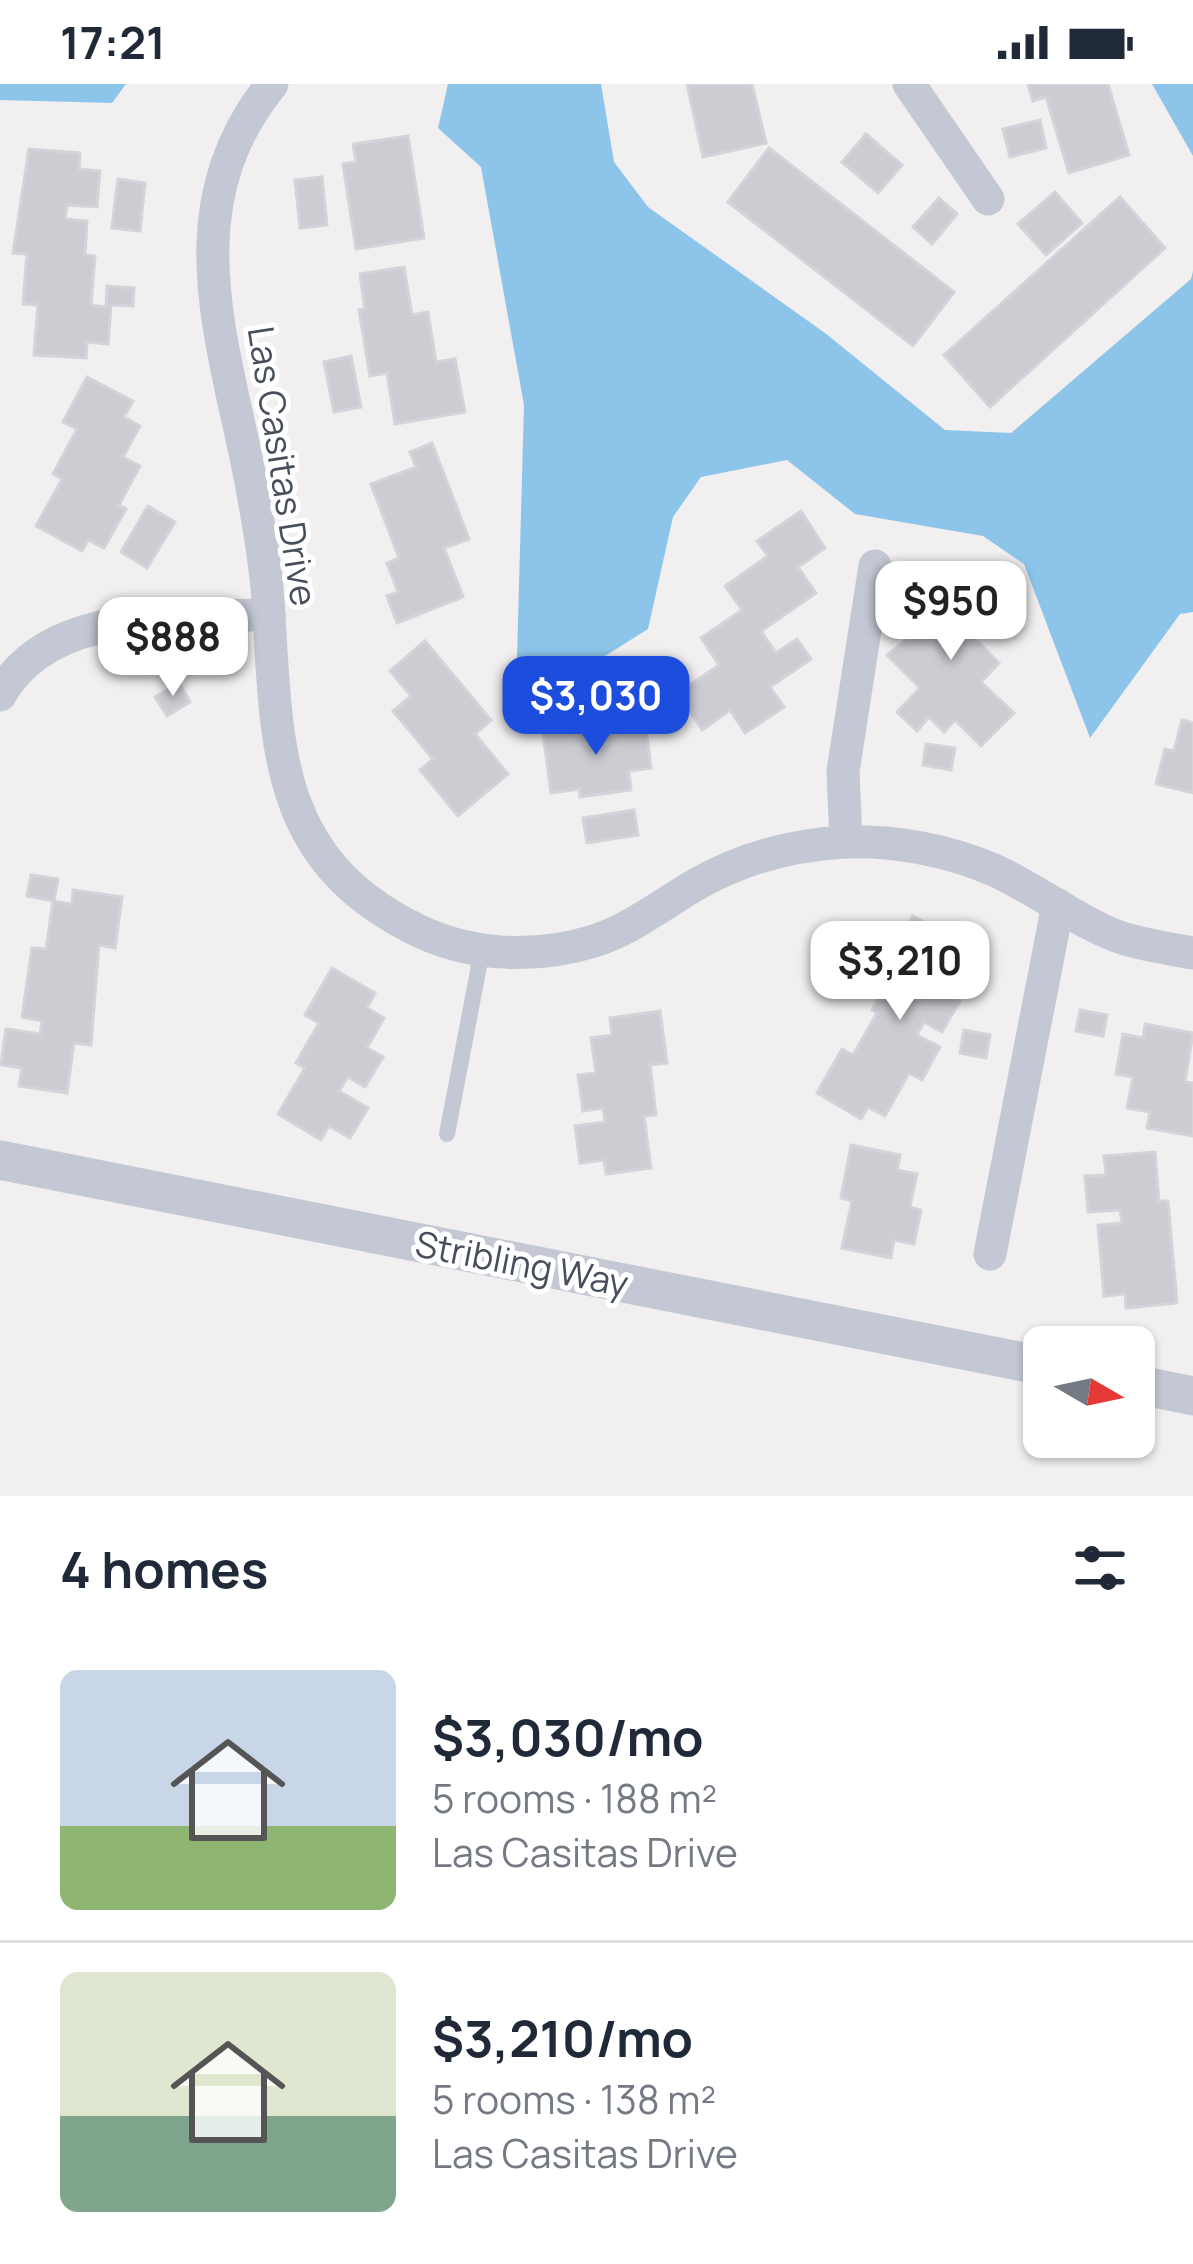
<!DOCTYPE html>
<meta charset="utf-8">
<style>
:root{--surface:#fff;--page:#f6f6f7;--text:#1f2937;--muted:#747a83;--line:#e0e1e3;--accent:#1d4ddd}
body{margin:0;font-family:Manrope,sans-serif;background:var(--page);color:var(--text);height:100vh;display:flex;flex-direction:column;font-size:45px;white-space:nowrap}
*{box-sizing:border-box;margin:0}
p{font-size:39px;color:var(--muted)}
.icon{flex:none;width:66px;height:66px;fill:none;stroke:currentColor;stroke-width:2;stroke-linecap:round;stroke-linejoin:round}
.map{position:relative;height:1412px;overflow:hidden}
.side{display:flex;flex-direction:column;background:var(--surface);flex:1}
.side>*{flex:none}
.needle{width:78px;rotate:99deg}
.buttons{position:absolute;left:1023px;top:1242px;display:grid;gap:24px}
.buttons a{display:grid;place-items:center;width:132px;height:132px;border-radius:18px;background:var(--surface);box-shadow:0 3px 9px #0004;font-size:60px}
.price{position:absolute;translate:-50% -102px;padding:0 27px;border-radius:24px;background:#fff;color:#222;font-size:39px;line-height:78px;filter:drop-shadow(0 3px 6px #0008)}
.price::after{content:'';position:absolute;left:50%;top:72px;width:36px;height:27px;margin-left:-18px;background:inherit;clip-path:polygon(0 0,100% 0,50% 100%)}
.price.on{background:var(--accent);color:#fff}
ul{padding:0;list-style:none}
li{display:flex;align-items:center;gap:36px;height:300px;padding:0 60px}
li+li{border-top:3px solid var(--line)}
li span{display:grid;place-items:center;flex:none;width:336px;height:240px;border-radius:18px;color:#555}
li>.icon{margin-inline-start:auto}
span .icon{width:144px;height:144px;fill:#fffc;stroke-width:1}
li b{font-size:51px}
h2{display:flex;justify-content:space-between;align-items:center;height:144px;padding:0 60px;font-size:51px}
.status{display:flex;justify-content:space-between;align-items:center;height:84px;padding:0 60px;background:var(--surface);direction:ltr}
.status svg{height:33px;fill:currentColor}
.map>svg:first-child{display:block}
</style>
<div class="status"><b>17:21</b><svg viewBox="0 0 49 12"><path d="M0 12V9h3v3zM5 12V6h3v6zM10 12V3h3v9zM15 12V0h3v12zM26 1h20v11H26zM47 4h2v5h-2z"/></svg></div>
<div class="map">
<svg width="1193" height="1412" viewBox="0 0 1193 1412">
<rect width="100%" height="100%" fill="#f1efef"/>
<g fill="#8dc5ea">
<path d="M0 0H126L112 19 0 16Z"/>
<path d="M448 0H601L614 78 648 123 825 249 945 346 1011 349 1191 195 1193 187V528L1180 530 1090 654 1024 480 983 452 855 430 787 376 701 393 673 433 648 545 546 609 517 573 524 321 481 83 438 44Z"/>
<path d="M1152 0H1193V72Z"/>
</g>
<g fill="#cccdd3" stroke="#d3d4da" stroke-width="3">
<path d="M687 0H752L766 59 703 73Z"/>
<path d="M1028 0H1108L1129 71 1069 89 1046 13 1033 17Z"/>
<path d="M1040 36 1046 64 1010 73 1003 45Z"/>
<path d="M866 50 902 81 878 109 842 78Z"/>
<path d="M408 52 424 154 356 165 343 80 356 78 353 60Z"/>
<path d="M769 64 954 208 913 262 728 118Z"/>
<path d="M29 65 80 69 79 85 100 87 97 123 67 121 65 135 87 137 85 171 95 172 91 221 106 223 107 202 134 204 133 222 111 221 108 260 87 258 86 274 34 271 38 221 23 220 27 170 13 169Z"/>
<path d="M322 93 327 141 300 144 295 96Z"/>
<path d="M118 95 145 99 140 147 112 144Z"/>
<path d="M1055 108 1082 139 1046 171 1018 140Z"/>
<path d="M1120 113 1165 164 990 323 944 271Z"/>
<path d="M939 114 957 130 932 160 913 143Z"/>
<path d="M404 183 412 231 428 228 436 278 455 275 465 328 395 340 387 289 370 292 359 226 365 225 360 190Z"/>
<path d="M351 272 361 323 334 328 324 278Z"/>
<path d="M87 293 133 317 124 333 140 342 123 373 140 382 119 421 126 425 104 464 88 456 82 467 36 442 62 395 53 390 77 345 63 338Z"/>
<path d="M432 359 469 455 444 464 463 513 397 539 387 512 398 508 387 479 399 474 371 400 416 383 410 368Z"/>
<path d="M148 422 175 438 147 484 121 468Z"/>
<path d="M801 427 825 464 798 483 816 509 761 547 776 569 797 555 811 575 770 603 784 623 745 649 730 626 702 646 678 609 719 581 701 554 742 526 725 502 768 472 757 457Z"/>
<path d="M951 482 991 520 966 546 999 579 981 598 1014 629 981 662 955 636 944 648 929 633 917 647 897 628 920 604 887 571 929 537 913 522Z"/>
<path d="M425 557 491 636 475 650 508 690 458 732 420 686 433 675 393 627 411 612 390 587Z"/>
<path d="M179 599 190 618 167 632 155 613Z"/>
<path d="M1182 636 1193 639V709L1156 700 1165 665 1174 667Z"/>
<path d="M645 637 651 684 629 687 631 706 580 713 579 705 551 709 543 649Z"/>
<path d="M926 660 955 664 951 686 923 681Z"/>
<path d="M634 726 638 751 587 759 583 734Z"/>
<path d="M31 791 58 795 54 817 27 812Z"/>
<path d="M73 806 122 813 115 864 99 861 91 961 74 959 67 1009 19 1002 22 984 1 981 6 945 40 950 42 937 22 933 32 864 46 865 53 817 72 820Z"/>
<path d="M913 832 972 865 947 910 960 917 942 948 924 938 917 951 940 963 922 996 909 989 885 1032 868 1023 861 1035 817 1009 842 965 853 971 877 929 872 926 896 882 887 877Z"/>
<path d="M332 884 375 909 367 924 384 934 367 964 383 973 365 1003 348 993 339 1007 368 1024 350 1054 329 1042 321 1056 278 1030 305 984 296 979 319 939 305 931Z"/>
<path d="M1080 926 1107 931 1103 952 1076 947Z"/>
<path d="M660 927 667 979 650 981 656 1031 644 1032 651 1084 606 1090 604 1076 580 1079 575 1042 605 1038 603 1024 583 1027 578 991 596 989 591 954 612 951 610 934Z"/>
<path d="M1145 940 1193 949 1185 998 1193 999V1052L1147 1044 1150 1028 1127 1024 1133 993 1116 990 1123 950 1143 954Z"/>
<path d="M964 946 990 951 986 974 960 969Z"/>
<path d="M851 1061 900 1071 897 1086 917 1090 910 1123 921 1126 914 1160 894 1156 891 1174 842 1164 852 1117 841 1114Z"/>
<path d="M1155 1068 1159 1117H1168L1177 1219 1126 1224 1125 1210 1104 1212 1098 1141 1122 1139 1120 1126 1088 1128 1085 1092 1106 1091 1104 1072Z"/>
</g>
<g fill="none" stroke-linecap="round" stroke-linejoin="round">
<path stroke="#c3c8d4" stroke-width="16" d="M447 1050 482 866"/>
<g stroke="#c3c8d4" stroke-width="33">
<path d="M272 0C171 124 224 257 251 398 259 442 267 487 269 532 277 664 276 773 409 842 465 872 533 876 594 857 632 845 662 820 697 800 741 775 793 761 844 758 894 756 947 766 994 786 1038 806 1077 838 1122 854 1145 861 1170 865 1193 869"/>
<path d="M909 0 988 115"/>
<path d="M0 611C50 521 180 537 269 530"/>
<path d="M846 758 843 687 875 482"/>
<path d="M990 1170 1058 821"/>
</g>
<g stroke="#c3c8d4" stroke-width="39">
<path d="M0 1076 1044 1282"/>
<path d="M1134 1300 1193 1312"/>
</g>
</g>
<g text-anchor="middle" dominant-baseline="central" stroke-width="10" stroke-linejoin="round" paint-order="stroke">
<g font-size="36" fill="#474e5c" stroke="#fff">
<text transform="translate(283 382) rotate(81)">Las Casitas Drive</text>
<text transform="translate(522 1179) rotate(11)">Stribling Way</text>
</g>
</g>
</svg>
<div class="buttons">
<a><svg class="needle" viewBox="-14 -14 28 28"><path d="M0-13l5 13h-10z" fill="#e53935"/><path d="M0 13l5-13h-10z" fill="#747a83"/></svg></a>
</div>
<b class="price" style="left:951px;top:579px">$950</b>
<b class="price" style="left:173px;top:615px">$888</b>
<b class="price on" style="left:596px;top:674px">$3,030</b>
<b class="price" style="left:900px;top:939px">$3,210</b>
</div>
<section class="side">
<h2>4 homes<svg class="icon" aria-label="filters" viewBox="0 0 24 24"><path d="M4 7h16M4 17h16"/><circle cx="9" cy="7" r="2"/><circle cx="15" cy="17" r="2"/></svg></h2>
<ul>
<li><span style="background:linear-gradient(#c9d6e8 65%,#8fb573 0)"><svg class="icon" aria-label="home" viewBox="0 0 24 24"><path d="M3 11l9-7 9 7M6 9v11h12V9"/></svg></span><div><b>$3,030/mo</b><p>5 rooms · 188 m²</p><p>Las Casitas Drive</p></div></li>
<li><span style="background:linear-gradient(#dfe7d0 60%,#7fa58c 0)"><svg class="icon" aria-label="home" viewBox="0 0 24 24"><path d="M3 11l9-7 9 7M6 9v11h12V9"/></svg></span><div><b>$3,210/mo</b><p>5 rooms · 138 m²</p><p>Las Casitas Drive</p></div></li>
</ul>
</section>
